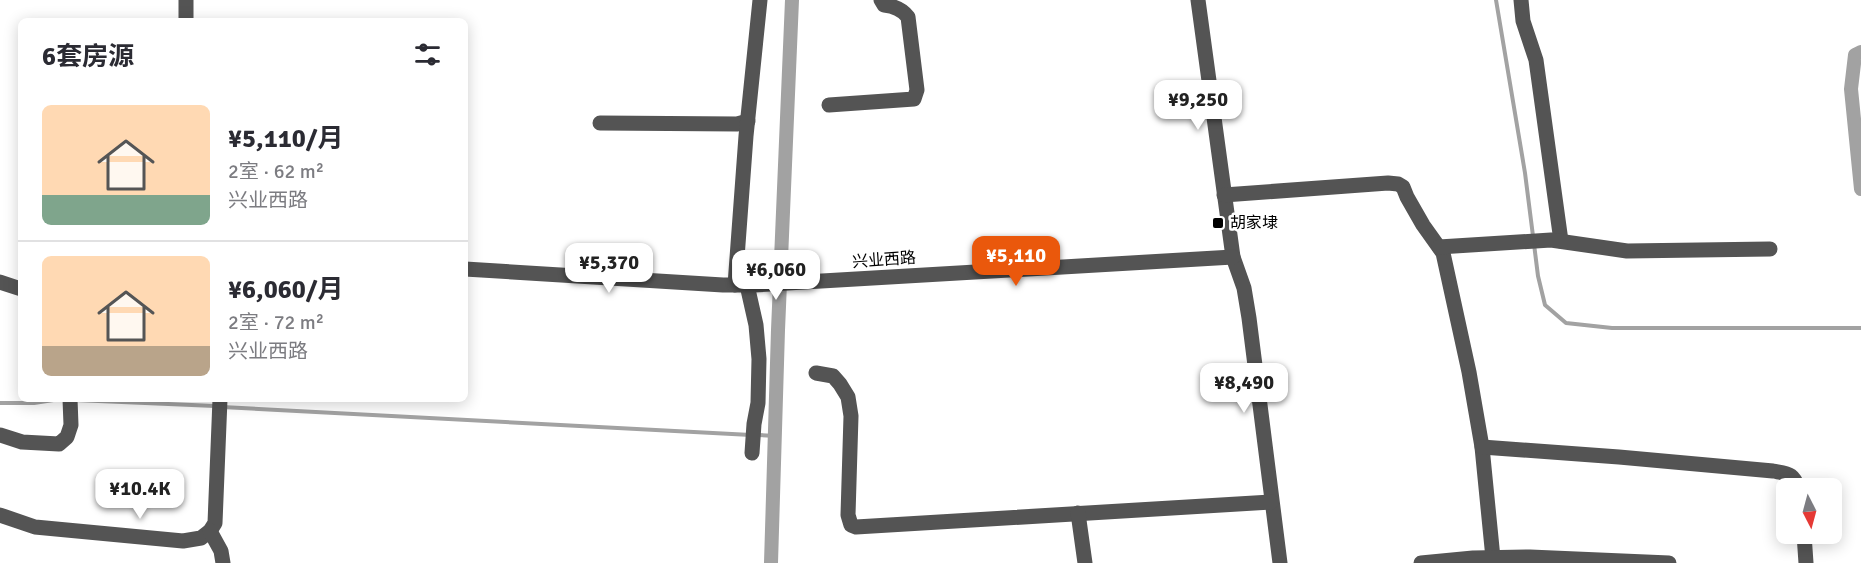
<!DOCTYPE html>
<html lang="zh">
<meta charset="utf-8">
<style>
:root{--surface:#fff;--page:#f2f2f3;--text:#2b2b33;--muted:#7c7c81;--line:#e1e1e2;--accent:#ea580c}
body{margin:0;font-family:Signika,"Noto Sans SC",sans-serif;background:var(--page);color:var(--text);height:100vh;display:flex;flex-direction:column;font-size:22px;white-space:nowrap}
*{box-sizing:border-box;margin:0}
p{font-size:20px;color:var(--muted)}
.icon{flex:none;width:33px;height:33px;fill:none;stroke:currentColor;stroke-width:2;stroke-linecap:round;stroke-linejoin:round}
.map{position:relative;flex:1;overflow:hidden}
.details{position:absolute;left:18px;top:18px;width:450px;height:384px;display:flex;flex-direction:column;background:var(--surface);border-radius:9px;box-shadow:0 3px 15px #0003}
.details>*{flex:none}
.needle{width:39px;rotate:174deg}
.fabs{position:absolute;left:1776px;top:478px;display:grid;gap:12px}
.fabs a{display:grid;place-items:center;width:66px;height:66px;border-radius:9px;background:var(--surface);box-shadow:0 3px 15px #0003;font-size:30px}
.price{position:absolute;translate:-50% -51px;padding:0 14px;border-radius:12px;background:#fff;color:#222;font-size:20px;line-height:39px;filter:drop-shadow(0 2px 3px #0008)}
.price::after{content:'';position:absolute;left:50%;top:36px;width:18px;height:14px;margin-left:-9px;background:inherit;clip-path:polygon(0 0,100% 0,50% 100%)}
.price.on{background:var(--accent);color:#fff}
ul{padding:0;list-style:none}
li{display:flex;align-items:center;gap:18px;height:150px;padding:0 24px}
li+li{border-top:2px solid var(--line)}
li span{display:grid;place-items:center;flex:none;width:168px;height:120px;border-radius:9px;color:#555}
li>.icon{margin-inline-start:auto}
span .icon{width:72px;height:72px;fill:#fffc;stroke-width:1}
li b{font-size:26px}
h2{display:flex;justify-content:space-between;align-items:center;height:72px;padding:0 24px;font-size:26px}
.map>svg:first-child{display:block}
</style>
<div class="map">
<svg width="1861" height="563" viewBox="0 0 1861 563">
<rect width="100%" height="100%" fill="#fff"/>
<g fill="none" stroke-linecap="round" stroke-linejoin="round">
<g stroke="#a2a2a2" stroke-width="4">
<path d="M1496 0 1525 173 1533 236"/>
<path d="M1534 244 1538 276 1545 305 1566 323 1612 328H1861"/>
<path d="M75 400 215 406"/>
<path d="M0 403H34L60 399"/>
<path d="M222 407 751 435"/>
<path d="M758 435 776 436"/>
</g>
<g stroke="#a2a2a2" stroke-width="14">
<path d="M1861 52 1855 55 1851 89 1861 189"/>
<path d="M771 563 778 330 792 0"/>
</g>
<g stroke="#545454" stroke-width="15">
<path d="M186 0V21"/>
<path d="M1198 0 1233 257 1244 288 1249 318 1280 563"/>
<path d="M1521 0 1523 21 1536 60 1561 241"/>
<path d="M829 105 914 99 917 90 908 17C902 9 894 6 884 5L881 0"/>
<path d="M600 123 737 124 748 121"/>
<path d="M1224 195 1388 183 1398 184 1403 187 1407 197 1423 225 1443 253 1469 372 1482 447 1493 558"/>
<path d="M1439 247 1551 240 1627 251 1770 249"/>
<path d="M465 269 723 285H754L1233 257"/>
<path d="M0 282 21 289"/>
<path d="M735 285 746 136 760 0"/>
<path d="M747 285 756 325 759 359 758 403 754 424 752 453"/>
<path d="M816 373 833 376 840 384 848 397 851 416 848 515 851 525 856 527 1271 502"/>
<path d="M0 435 22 442 59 444 67 437 71 425 70 399"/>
<path d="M1482 447 1619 457 1773 471C1789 474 1793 473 1799 489"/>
<path d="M1078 513 1085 563"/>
<path d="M0 515 35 527 183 541 201 538 210 531 215 523 220 399"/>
<path d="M210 531 221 551 223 563"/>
<path d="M1804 534 1806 563"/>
<path d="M1421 563 1473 558 1530 557 1669 563"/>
</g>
</g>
<rect fill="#000" stroke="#fff" stroke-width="2" x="1212" y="217" width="12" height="12" rx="3"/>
<g text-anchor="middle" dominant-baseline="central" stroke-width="5" stroke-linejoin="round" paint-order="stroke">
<g font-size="16" fill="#000" stroke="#fff" text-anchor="start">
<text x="1230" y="223">胡家埭</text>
</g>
<g font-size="16" fill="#000" stroke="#fff">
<text transform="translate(884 260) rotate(-4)">兴业西路</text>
</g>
</g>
</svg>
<div class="fabs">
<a><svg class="needle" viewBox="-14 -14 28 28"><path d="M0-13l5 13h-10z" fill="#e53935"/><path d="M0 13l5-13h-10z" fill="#7c7c81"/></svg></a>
</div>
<b class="price" style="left:1198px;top:131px">¥9,250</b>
<b class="price on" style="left:1016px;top:287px">¥5,110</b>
<b class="price" style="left:609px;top:294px">¥5,370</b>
<b class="price" style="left:776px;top:301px">¥6,060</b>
<b class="price" style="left:1244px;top:414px">¥8,490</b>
<b class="price" style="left:140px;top:520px">¥10.4K</b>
<section class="details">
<h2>6套房源<svg class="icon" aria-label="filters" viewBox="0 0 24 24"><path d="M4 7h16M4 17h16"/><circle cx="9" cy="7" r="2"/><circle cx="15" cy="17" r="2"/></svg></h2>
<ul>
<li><span style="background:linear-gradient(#ffd9b3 75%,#7fa58c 0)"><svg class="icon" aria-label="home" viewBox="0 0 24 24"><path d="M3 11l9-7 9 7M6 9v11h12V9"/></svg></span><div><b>¥5,110/月</b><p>2室 · 62 m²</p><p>兴业西路</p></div></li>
<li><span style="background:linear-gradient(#ffd9b3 75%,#b9a48a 0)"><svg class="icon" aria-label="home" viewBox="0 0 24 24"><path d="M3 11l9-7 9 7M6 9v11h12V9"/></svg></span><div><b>¥6,060/月</b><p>2室 · 72 m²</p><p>兴业西路</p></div></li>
</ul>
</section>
</div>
